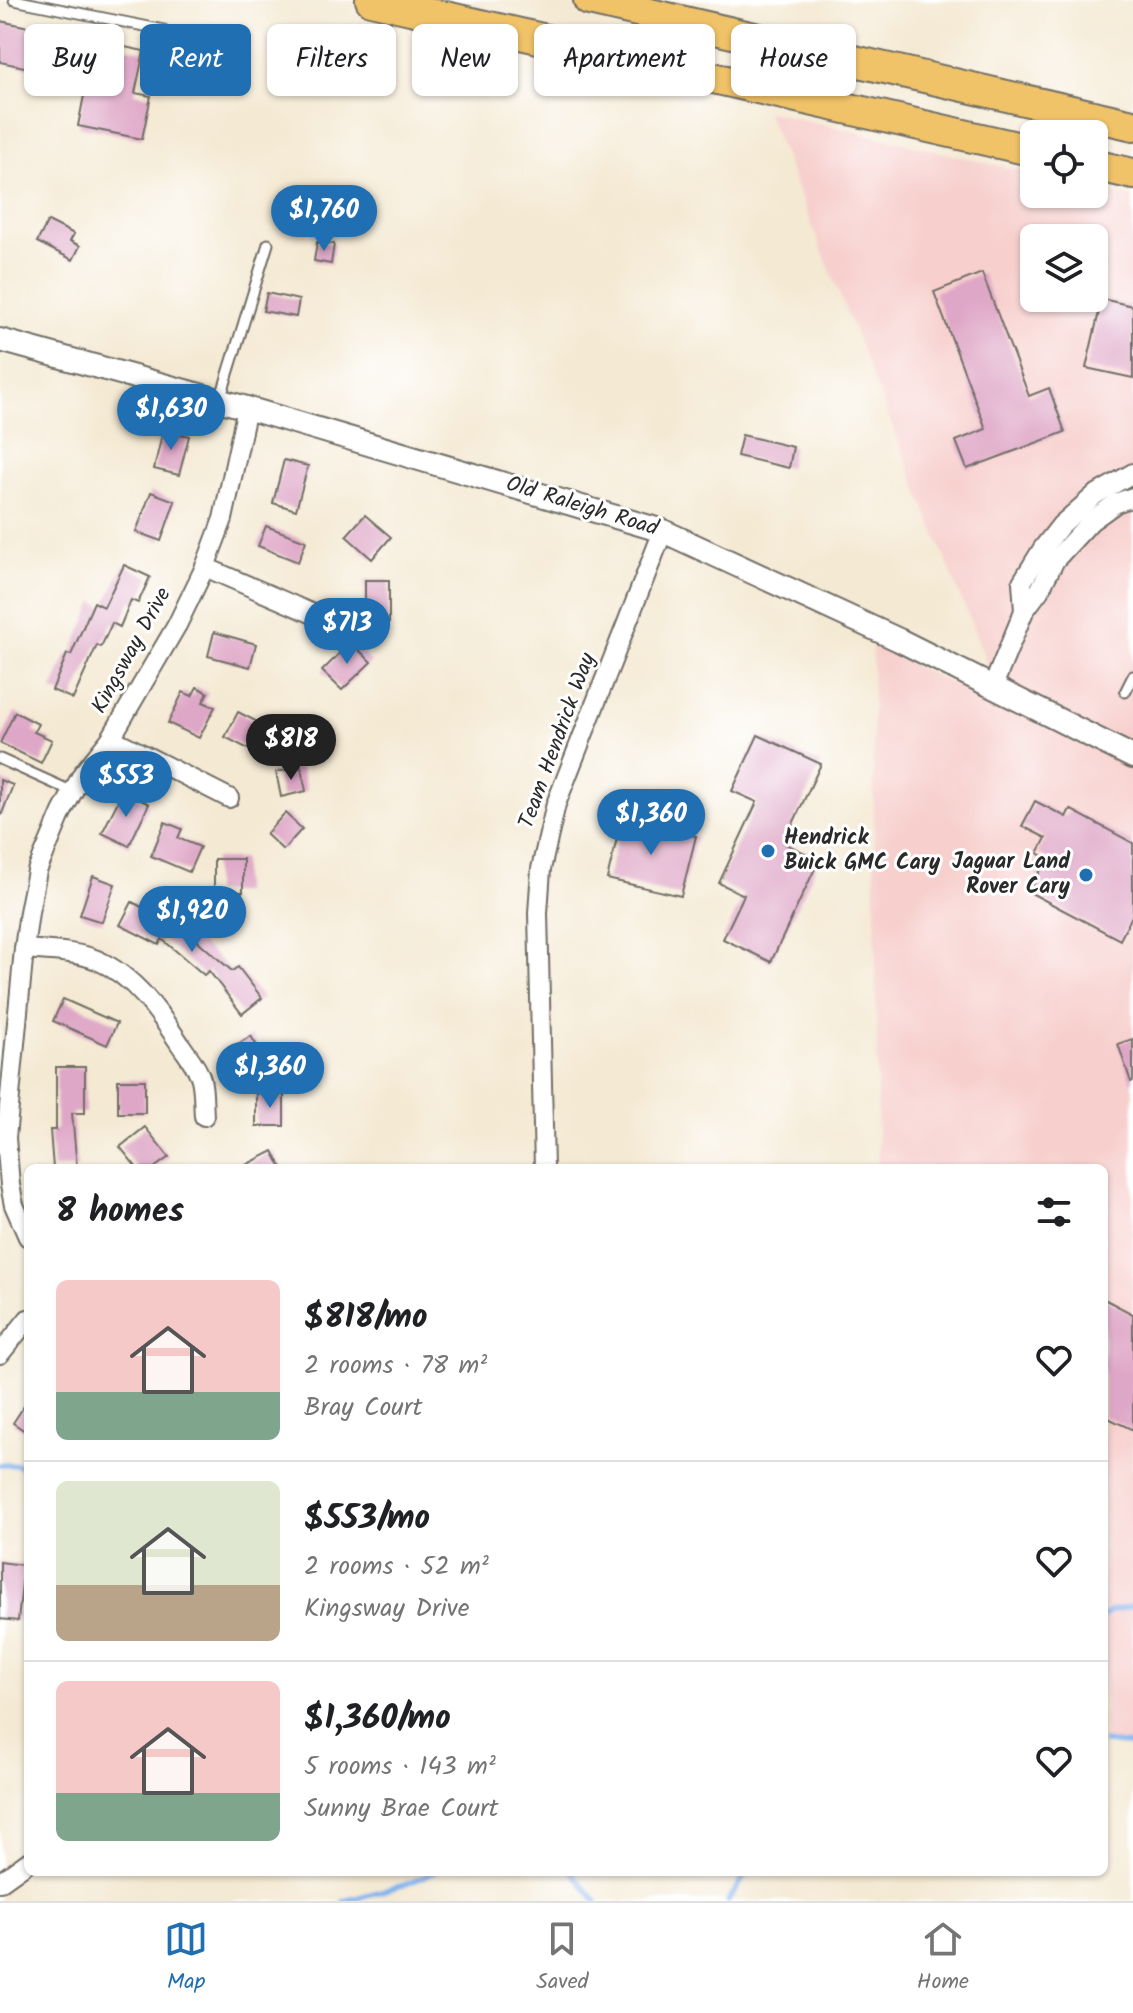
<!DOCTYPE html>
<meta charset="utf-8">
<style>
:root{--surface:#fff;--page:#f6f6f6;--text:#202124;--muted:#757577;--line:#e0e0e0;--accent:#1f6fb2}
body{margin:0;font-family:Kalam,sans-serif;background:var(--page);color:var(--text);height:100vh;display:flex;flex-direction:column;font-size:30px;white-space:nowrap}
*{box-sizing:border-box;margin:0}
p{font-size:26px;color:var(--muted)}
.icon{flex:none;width:44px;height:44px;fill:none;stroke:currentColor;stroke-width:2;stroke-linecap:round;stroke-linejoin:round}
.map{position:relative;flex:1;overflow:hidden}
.side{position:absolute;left:24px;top:1164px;width:1084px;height:712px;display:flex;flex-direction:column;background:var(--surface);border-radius:12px;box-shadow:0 2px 6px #0004}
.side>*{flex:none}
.hud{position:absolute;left:24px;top:24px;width:1086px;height:72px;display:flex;gap:16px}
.controls{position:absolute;left:1020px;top:120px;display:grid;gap:16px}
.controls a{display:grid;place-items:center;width:88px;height:88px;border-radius:12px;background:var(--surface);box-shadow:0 2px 6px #0004;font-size:40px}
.price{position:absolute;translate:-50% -68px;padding:0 18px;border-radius:28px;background:var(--accent);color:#fff;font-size:26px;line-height:52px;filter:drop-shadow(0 2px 4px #0008)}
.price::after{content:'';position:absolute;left:50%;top:48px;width:24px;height:18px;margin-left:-12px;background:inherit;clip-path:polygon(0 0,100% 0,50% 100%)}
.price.active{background:#222;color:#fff}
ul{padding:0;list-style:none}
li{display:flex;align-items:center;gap:24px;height:200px;padding:0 32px}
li+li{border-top:2px solid var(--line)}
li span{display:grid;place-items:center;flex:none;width:224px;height:160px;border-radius:12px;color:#555}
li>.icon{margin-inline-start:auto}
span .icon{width:96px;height:96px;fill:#fffc;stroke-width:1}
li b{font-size:34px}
h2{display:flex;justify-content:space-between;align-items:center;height:96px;padding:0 32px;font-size:34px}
.pill{padding:0 28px;border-radius:12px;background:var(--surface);box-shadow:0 2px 6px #0004;font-size:28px;line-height:72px}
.pill.active{background:var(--accent);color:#fff}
.dock{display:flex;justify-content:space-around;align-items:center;height:112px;border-top:2px solid var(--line);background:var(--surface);font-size:22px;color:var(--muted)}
.dock a{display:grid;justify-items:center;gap:4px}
.dock .active{color:var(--accent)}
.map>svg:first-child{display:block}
</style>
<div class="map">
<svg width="1133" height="1901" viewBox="0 0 1133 1901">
<rect width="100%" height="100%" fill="#fff"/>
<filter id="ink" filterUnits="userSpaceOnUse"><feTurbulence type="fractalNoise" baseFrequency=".0125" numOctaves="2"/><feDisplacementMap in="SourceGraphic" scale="16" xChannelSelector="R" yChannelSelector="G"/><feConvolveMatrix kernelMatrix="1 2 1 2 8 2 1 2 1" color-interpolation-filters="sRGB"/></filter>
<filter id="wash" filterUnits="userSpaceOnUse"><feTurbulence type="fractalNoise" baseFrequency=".006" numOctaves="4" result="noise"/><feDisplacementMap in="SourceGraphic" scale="32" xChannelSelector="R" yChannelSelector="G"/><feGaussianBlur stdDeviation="1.8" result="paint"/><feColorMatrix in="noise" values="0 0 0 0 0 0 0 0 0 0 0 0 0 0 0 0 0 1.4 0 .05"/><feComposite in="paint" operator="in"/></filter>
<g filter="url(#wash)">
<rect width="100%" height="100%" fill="#f4e9d3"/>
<path fill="#f7d0ce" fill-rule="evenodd" d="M766 111 1034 174V194H1094V188L1133 198V1745L1104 1742V1168H878L872 644 991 704 984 655ZM1034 238H1094V298H1034Z"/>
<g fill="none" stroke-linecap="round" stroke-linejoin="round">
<g stroke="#83b4ef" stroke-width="5">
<path d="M0 1465H17L28 1471"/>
<path d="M1104 1616 1111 1611 1133 1606"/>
<path d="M1104 1742 1133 1745"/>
<path d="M572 1872 596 1901"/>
<path d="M344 1901 404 1885 436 1872"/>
<path d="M728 1901 748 1872"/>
</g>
</g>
<g id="blocks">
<g fill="#dfa7c7">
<path d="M0 21 144 51 135 93 151 96 142 139 78 126 87 80 0 62Z"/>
<path d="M48 221 74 234 70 241 80 246 73 260 37 242Z"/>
<path d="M317 242 334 244 331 264 314 261Z"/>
<path d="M982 273 1029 396 1049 388 1065 432 967 469 956 441 986 429 934 292Z"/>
<path d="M267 293 299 300 296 317 263 311Z"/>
<path d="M1102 299 1133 306V378L1086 368Z"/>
<path d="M163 430 189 436 179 475 154 469Z"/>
<path d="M742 435 793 447 789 468 737 456Z"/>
<path d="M284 460 308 466 296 510 273 503Z"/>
<path d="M151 492 175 501 161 541 136 532Z"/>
<path d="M365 515 391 537 372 559 346 536Z"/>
<path d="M266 526 306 541 298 562 258 546Z"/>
<path d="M124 565 150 577 138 603 131 600 120 627 112 623 101 647 97 645 73 699 52 690 67 654 71 655 94 602 104 607Z"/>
<rect x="365" y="580" width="24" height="43"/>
<path d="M214 632 256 644 250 667 208 656Z"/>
<path d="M351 642 371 662 342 690 322 671Z"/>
<path d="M197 687 208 693 203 702 215 707 199 738 168 723 183 692 192 696Z"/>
<path d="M15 712 38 724 34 732 52 740 41 763 0 743Z"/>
<path d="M238 712 267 727 254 752 225 737Z"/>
<path d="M758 735 821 764 784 843 819 860 771 962 723 939 744 895 719 883 757 802 732 791Z"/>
<path d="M301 767 306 791 281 797 276 772Z"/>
<path d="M0 780 13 785 1 816H0Z"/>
<path d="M123 791 149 804 129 846 102 833Z"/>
<path d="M1035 801 1066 817 1070 809 1133 843V914L1120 940 1029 892 1047 858 1038 853 1046 838 1022 826Z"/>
<path d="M285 813 302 829 283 850 266 834Z"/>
<path d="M622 818 696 836 681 896 607 879Z"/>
<path d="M165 822 182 829 178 838 200 847 189 872 151 856Z"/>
<rect x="214" y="859" width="29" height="33"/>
<path d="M93 876 115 884 102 922 80 915Z"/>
<path d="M132 902 183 928 232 971 238 967 262 998 242 1014 209 971 204 975 162 939 159 945 120 925Z"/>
<path d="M63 999 117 1023 107 1045 53 1021Z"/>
<path d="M251 1036 266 1061 248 1072 233 1047Z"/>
<path d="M1133 1039V1081L1131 1082 1118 1044Z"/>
<path d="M56 1067H85V1113H72L77 1168H53L50 1130H56Z"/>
<rect x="118" y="1080" width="27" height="33"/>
<rect x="256" y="1093" width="28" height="33"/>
<path d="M145 1127 169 1157 154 1168H137L120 1147Z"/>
<path d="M273 1151 282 1168H240Z"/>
<path d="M1104 1299 1133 1314V1430L1104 1416Z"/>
<path d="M28 1400V1433L13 1423Z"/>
<path d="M0 1562 24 1565 18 1621 0 1619Z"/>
</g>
</g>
</g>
<g filter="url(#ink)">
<use href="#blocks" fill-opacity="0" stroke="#716e66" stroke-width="2"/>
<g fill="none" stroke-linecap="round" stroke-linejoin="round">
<defs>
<g id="service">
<path d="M14 0 164 30"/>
<path d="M220 400 268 244"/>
<path d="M1125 692 1133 676"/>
<path d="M0 759 73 792"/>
</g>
<g id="minor">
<path d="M205 567 313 614"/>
<path d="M1024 611 1022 582 1043 548 1061 525 1095 495 1133 473"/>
<path d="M993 686 1024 611 1039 591 1055 560 1091 521 1116 503 1133 497"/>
<path d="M111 738 229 798"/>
<path d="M24 949C48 951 75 951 97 960 136 977 160 1014 182 1047 189 1057 198 1068 201 1079 204 1091 203 1104 204 1116"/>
<path d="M544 1168 538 913 541 869 556 804 663 531"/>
<path d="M28 1237 14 1205 10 1185 6 1138 24 949 29 912 37 871 62 812 83 773 111 738 150 671 177 625 205 567 223 519 247 408"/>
<path d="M0 1354 28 1319"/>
<path d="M0 1882 28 1862"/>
</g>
<path id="tertiary" d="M0 340 247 408 663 531 899 640 1133 757"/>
<g id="trunk">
<path d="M371 0 1034 151"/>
<path d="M589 0 1133 125"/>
<path d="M1094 165 1133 174"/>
</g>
</defs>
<use href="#service" stroke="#716e66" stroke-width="13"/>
<use href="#minor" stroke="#716e66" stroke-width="22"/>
<use href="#tertiary" stroke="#716e66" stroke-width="26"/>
<use href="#trunk" stroke="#716e66" stroke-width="34"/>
<use href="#service" stroke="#fff" stroke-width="9"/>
<use href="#minor" stroke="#fff" stroke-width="18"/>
<use href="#tertiary" stroke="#fff" stroke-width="22"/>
<use href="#trunk" stroke="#f1c369" stroke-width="30"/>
</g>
</g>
<g fill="#1f6fb2" stroke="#fff" stroke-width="3">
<circle cx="768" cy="851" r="8"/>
<circle cx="1086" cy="875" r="8"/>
</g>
<g text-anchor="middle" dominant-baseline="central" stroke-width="6" stroke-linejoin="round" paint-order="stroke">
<g font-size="22" fill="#2b2b2b" stroke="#fff">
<text transform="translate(582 507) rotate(17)">Old Raleigh Road</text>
<text transform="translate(132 651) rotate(-61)">Kingsway Drive</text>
<text transform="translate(558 741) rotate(-70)">Team Hendrick Way</text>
</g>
<g font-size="22" font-weight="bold" fill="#2b2b2b" stroke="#fff" text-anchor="start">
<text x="784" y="838">Hendrick<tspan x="784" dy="25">Buick GMC Cary</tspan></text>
<text x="1070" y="862" text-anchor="end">Jaguar Land<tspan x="1070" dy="25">Rover Cary</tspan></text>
</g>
</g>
</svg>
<div class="controls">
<a><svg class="icon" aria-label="locate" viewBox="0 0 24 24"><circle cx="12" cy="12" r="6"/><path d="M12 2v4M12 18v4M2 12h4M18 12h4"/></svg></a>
<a><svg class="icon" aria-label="layers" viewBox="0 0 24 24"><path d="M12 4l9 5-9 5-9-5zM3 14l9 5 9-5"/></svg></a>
</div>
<b class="price" style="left:324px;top:253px">$1,760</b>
<b class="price" style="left:171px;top:452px">$1,630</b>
<b class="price" style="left:347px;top:666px">$713</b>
<b class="price active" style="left:291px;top:782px">$818</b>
<b class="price" style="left:126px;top:819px">$553</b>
<b class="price" style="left:651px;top:857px">$1,360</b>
<b class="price" style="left:192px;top:954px">$1,920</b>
<b class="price" style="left:270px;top:1110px">$1,360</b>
<div class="hud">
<a class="pill">Buy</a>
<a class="pill active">Rent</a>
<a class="pill">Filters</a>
<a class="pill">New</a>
<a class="pill">Apartment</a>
<a class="pill">House</a>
</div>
<section class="side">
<h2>8 homes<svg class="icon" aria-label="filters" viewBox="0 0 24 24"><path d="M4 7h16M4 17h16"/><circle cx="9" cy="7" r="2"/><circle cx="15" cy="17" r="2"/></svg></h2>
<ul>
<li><span style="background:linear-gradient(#f6c9c9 70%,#7fa58c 0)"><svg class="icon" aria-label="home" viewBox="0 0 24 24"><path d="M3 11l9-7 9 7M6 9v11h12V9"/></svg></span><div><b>$818/mo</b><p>2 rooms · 78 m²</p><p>Bray Court</p></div><svg class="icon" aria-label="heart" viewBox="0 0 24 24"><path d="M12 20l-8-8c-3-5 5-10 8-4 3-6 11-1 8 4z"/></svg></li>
<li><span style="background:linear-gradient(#dfe7d0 65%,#b9a48a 0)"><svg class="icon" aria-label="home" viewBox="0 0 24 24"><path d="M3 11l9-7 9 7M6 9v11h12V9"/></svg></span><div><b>$553/mo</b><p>2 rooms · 52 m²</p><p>Kingsway Drive</p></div><svg class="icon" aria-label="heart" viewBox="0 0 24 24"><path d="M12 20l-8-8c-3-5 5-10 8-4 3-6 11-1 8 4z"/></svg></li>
<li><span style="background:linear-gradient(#f6c9c9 70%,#7fa58c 0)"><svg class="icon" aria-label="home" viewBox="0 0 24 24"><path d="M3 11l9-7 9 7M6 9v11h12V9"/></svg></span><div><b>$1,360/mo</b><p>5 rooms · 143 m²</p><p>Sunny Brae Court</p></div><svg class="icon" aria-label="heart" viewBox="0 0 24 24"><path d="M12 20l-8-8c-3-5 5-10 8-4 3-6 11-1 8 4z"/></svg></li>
</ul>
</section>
</div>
<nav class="dock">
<a class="active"><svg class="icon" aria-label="map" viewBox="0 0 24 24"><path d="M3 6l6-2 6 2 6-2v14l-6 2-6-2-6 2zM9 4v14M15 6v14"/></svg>Map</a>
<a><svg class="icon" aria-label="saved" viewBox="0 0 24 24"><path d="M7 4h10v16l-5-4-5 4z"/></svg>Saved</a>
<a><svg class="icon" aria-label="home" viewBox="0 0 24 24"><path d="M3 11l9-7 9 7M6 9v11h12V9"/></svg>Home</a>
</nav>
